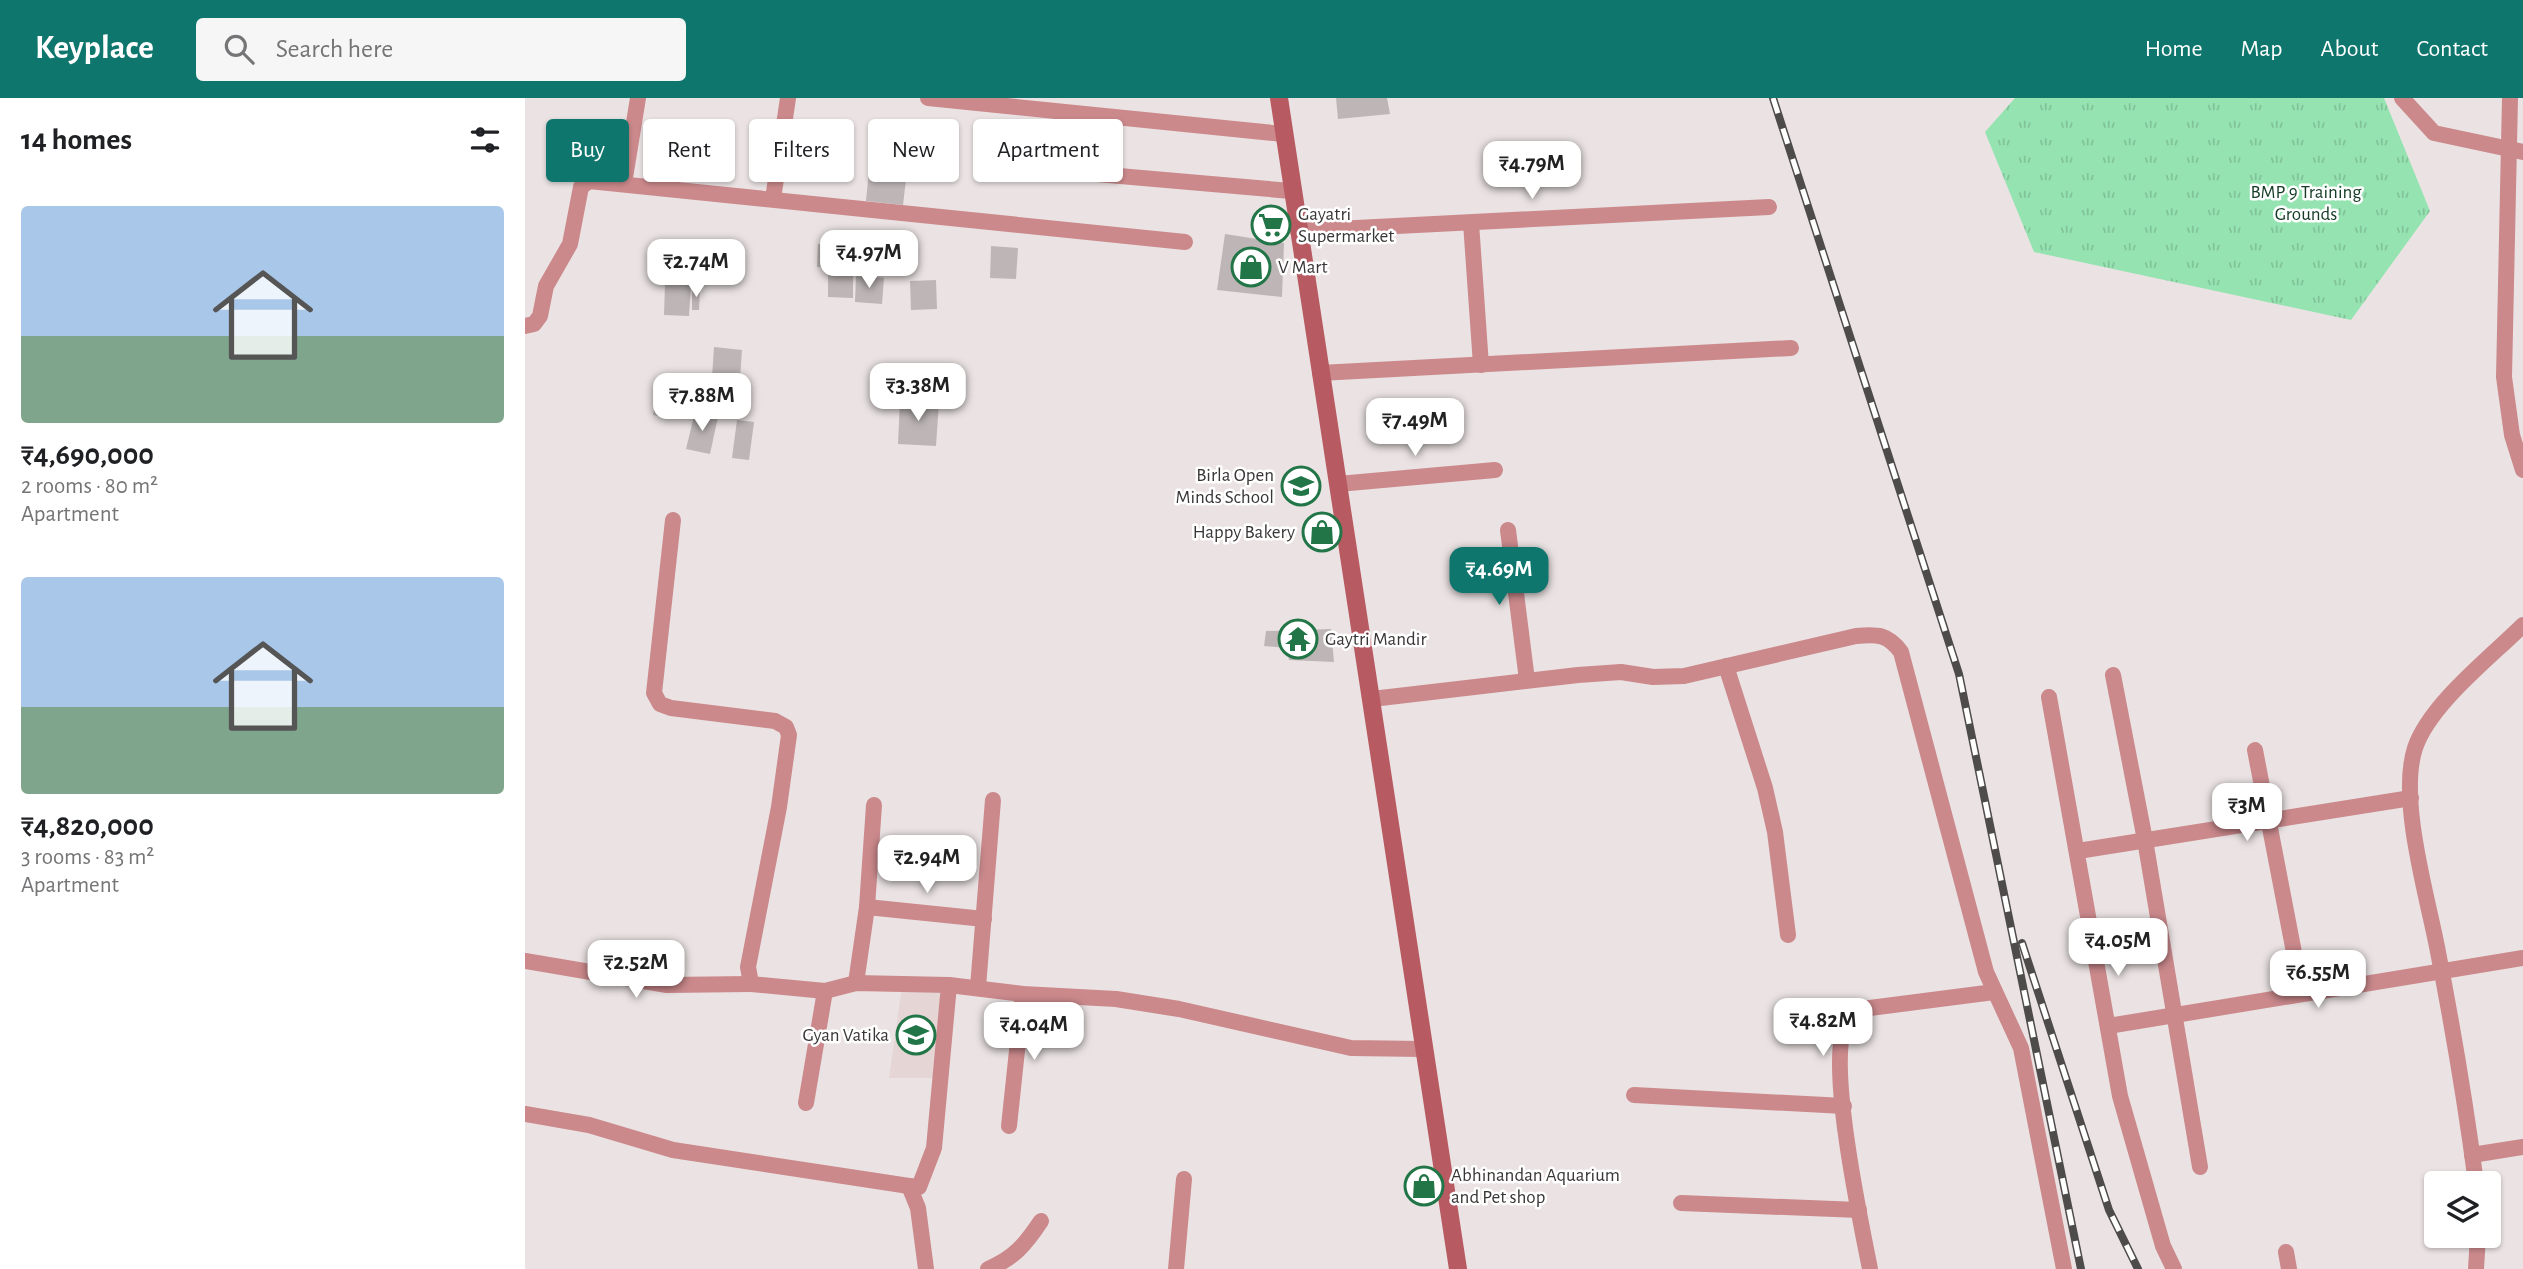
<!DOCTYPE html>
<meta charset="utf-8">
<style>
:root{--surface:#fff;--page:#f6f6f6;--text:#202124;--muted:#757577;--accent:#0f766e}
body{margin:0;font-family:"Alegreya Sans",sans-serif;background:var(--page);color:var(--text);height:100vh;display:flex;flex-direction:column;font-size:26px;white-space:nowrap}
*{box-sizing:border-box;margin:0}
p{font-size:23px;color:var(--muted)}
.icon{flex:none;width:38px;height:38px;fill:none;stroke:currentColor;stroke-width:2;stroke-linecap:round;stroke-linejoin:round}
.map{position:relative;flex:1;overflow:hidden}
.sheet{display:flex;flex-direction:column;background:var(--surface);width:525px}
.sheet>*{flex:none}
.guide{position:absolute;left:21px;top:21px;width:665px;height:63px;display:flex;gap:14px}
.controls{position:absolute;left:1899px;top:1073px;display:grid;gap:14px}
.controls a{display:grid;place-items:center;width:77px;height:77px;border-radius:7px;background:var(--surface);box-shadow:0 2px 5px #0004;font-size:35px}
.price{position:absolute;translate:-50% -60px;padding:0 16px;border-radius:14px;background:#fff;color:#222;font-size:23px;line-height:46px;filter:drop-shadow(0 2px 4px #0008)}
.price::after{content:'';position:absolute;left:50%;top:42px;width:21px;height:16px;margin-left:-10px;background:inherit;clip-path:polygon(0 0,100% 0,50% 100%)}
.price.current{background:var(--accent);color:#fff}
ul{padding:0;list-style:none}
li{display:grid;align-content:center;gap:14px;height:371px;padding:0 21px}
li span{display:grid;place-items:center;height:217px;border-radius:7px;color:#555}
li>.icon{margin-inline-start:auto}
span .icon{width:126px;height:126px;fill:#fffc;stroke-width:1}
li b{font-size:30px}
h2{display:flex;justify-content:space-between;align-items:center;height:84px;padding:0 21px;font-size:30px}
.chip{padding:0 24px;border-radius:7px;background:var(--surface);box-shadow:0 2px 5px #0004;font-size:24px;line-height:63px}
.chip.current{background:var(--accent);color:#fff}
header{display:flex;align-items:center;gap:42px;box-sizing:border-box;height:98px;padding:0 35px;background:var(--accent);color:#fff}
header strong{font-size:33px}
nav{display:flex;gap:38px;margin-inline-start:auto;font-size:24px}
.search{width:490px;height:63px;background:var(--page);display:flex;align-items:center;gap:18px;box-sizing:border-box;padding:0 24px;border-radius:7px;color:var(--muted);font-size:26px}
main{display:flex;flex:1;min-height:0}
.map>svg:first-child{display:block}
</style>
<header>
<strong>Keyplace</strong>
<div class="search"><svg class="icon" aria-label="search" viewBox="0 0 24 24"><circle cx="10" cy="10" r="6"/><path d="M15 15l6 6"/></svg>Search here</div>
<nav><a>Home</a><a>Map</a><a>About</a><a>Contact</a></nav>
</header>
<main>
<section class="sheet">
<h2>14 homes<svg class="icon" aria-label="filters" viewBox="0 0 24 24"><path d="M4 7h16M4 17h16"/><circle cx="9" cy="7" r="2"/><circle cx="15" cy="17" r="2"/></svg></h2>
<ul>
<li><span style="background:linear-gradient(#a9c7e8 60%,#7fa58c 0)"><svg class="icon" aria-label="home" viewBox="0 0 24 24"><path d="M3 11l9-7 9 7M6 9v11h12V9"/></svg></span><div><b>₹4,690,000</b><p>2 rooms · 80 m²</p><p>Apartment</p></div></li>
<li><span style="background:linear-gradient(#a9c7e8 60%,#7fa58c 0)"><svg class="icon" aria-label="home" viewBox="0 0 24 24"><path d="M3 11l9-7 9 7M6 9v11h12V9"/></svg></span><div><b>₹4,820,000</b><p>3 rooms · 83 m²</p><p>Apartment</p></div></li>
</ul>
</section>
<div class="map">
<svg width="1998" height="1171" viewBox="0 0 1998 1171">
<defs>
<pattern id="park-tufts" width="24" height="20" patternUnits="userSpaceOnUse" patternTransform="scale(1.75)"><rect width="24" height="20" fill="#95e3b0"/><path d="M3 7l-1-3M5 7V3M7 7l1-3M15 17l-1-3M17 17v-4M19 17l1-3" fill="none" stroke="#81c398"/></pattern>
</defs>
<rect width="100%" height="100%" fill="#ebe3e3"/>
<path fill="#e5d5d5" d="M377 889 416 893 409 980H364Z"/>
<path fill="url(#park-tufts)" d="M1490 0H1859L1905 113 1826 222 1509 154 1460 34Z"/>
<g fill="#beb6b6">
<path d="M811 0H862L865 16 813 21Z"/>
<path d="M346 52 384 56 378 107 341 103Z"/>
<path d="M700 136 759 145 757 199 692 192Z"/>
<path d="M293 146 320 147 319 170 292 169Z"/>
<path d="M322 146 348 147V173L321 172Z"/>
<path d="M466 148 493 150 491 181 465 180Z"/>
<path d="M303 174 328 175V200L303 199Z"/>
<path d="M331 178 359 180 357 206 330 204Z"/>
<path d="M411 182 412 211 386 212 385 183Z"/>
<path d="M140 186 166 187 164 218 139 217Z"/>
<path d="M167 191H175L174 212H167Z"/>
<path d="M189 249 217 252 215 281 187 279Z"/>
<path d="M152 275 176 280 170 306 150 302 146 320 128 317 132 299 146 301Z"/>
<path d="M375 302 414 304 411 348 373 346Z"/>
<path d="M170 314 193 319 185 356 161 351Z"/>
<path d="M212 322 229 324 224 362 207 360Z"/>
<path d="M806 531 809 564 764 562 762 550 739 548 741 533Z"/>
</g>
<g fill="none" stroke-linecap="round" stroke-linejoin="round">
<g stroke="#cb898c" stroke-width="16">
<path d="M403 0 758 36"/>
<path d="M1877 0 1909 35 1998 54"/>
<path d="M1985 0 1979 279 1987 337 1998 372"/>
<path d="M468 67 766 93"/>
<path d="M99 86 113 0"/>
<path d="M248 101 263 0"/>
<path d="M946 125 956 267"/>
<path d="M773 133 1244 109"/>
<path d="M0 228 9 226 15 218 21 188 45 146 56 89 64 83 660 144"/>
<path d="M795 275 1266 250"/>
<path d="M813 386 970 372"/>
<path d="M148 422 129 595 135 606 146 610 250 623 261 629 264 637 254 709 223 869 226 886 300 893 331 885 424 887"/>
<path d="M983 432 1002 582"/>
<path d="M1201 568 1240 690 1250 734 1263 837"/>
<path d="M1588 577 1620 742 1675 1069"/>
<path d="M1524 599 1595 998 1638 1148 1649 1171"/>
<path d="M847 601 1053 577 1096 574 1128 579 1159 578 1331 538C1352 536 1363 536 1376 554L1461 874 1496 950 1539 1171"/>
<path d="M1730 652 1777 896"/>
<path d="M1553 753 1886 700"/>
<path d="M342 809 459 821"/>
<path d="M0 863 142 887 226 886"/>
<path d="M331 885 342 809 349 707"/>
<path d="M453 889 468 702"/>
<path d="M1583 928 1998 860"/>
<path d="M1109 997 1319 1008"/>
<path d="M281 1005 300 893"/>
<path d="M0 1016 64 1027 148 1052 384 1088"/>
<path d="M484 1028 498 896"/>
<path d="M1947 1057 1998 1049"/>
<path d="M1951 1085C1941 1008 1928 931 1913 854 1903 800 1873 702 1890 650 1905 606 1965 560 1998 527"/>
<path d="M1156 1105 1334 1112"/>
<path d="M1761 1154 1764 1171"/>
<path d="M401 1171 393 1110 384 1088 394 1089 409 1050 424 887 498 896 591 901 654 911 826 950 897 951"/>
<path d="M463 1171C489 1160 500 1147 516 1123"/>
<path d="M651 1171 659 1081"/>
<path d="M1345 1171C1336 1125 1301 963 1321 926 1325 919 1331 915 1337 911L1469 894"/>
<path d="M1951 1171 1953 1138"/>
</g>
<path stroke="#b85a61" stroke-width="18" d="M754 0 933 1171"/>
<defs>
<g id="rail">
<path d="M1248 0 1434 576 1556 1171"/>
<path d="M1497 845 1584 1112 1613 1171"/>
</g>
</defs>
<use href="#rail" stroke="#4e4b4b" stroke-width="8"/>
<use href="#rail" stroke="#fff" stroke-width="5" stroke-dasharray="16" stroke-linecap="butt"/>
</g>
<defs>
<symbol id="supermarket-ring" viewBox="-11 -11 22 22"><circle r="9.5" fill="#fff" stroke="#227547" stroke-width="1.5"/><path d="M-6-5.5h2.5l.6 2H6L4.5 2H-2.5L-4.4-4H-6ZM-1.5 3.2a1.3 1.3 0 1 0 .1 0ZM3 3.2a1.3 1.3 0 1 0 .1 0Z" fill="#227547"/></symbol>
<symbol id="shop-ring" viewBox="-11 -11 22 22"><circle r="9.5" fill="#fff" stroke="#227547" stroke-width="1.5"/><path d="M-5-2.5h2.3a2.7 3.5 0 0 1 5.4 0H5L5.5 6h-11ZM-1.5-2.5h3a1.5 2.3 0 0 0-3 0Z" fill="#227547"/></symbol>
<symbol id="school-ring" viewBox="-11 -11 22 22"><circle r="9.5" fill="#fff" stroke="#227547" stroke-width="1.5"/><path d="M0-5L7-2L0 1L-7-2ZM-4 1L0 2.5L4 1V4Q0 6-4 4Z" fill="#227547"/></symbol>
<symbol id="temple-ring" viewBox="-11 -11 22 22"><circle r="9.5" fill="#fff" stroke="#227547" stroke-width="1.5"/><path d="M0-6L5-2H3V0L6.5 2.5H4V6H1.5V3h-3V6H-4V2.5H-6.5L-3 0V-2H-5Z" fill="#227547"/></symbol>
</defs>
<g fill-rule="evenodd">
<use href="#supermarket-ring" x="724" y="105" width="44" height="44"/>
<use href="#shop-ring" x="704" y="147" width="44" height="44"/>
<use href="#school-ring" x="754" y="366" width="44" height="44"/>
<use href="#shop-ring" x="775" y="412" width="44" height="44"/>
<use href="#temple-ring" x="751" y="519" width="44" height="44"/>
<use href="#school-ring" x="369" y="915" width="44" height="44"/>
<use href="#shop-ring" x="877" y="1066" width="44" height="44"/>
</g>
<g text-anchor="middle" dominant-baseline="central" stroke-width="5" stroke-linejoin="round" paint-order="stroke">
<g font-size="19" fill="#153b25" stroke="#fff">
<text x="1781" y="94">BMP 9 Training<tspan x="1781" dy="22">Grounds</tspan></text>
</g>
<g font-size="19" fill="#393636" stroke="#fff" text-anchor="start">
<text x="773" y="116">Gayatri<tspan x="773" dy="22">Supermarket</tspan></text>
<text x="753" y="169">V Mart</text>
<text x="749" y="377" text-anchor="end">Birla Open<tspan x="749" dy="22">Minds School</tspan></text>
<text x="770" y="434" text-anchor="end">Happy Bakery</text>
<text x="800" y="541">Gaytri Mandir</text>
<text x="364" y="937" text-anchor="end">Gyan Vatika</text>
<text x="926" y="1077">Abhinandan Aquarium<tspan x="926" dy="22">and Pet shop</tspan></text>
</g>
</g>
</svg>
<div class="controls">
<a><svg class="icon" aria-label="layers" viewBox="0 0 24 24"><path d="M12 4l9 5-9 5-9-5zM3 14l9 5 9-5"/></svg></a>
</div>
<b class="price" style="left:1007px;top:103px">₹4.79M</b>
<b class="price" style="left:344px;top:192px">₹4.97M</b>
<b class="price" style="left:171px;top:201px">₹2.74M</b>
<b class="price" style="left:393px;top:325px">₹3.38M</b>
<b class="price" style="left:177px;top:335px">₹7.88M</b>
<b class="price" style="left:890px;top:360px">₹7.49M</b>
<b class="price current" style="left:974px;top:509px">₹4.69M</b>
<b class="price" style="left:1722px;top:745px">₹3M</b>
<b class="price" style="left:402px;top:797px">₹2.94M</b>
<b class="price" style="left:1593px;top:880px">₹4.05M</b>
<b class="price" style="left:111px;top:902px">₹2.52M</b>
<b class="price" style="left:1793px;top:912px">₹6.55M</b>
<b class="price" style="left:1298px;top:960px">₹4.82M</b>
<b class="price" style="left:509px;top:964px">₹4.04M</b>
<div class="guide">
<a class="chip current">Buy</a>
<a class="chip">Rent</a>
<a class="chip">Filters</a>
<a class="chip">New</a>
<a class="chip">Apartment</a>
</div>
</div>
</main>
